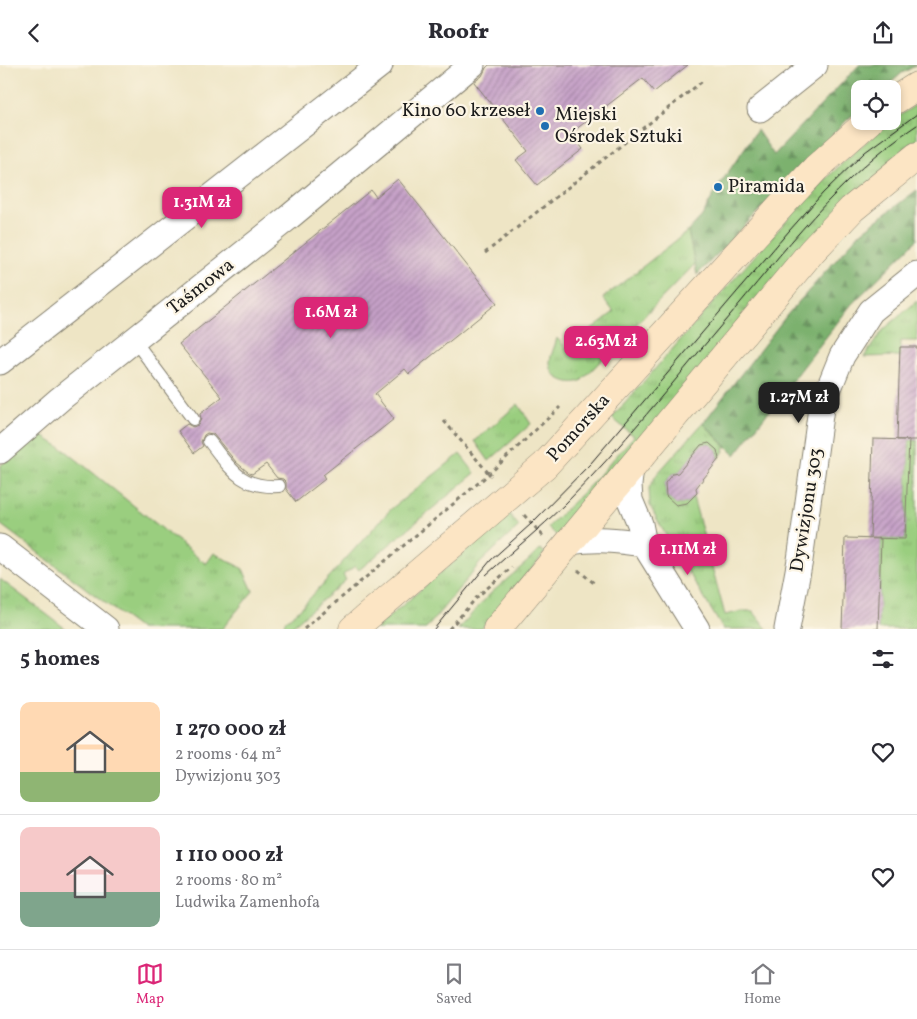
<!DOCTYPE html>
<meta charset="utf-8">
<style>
:root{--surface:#fff;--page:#f7f7f7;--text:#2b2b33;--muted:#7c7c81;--line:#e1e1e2;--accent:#db2777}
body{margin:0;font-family:Vollkorn,serif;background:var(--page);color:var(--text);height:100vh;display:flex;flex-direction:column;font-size:19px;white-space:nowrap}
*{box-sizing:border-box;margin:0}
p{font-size:16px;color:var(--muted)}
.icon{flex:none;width:28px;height:28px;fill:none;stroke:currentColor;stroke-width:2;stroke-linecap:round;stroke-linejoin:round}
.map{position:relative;height:564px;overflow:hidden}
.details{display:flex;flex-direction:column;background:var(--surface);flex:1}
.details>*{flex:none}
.fabs{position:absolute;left:851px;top:15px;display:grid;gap:10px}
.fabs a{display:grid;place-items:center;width:50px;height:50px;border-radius:10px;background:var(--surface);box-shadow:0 2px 8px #0003;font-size:25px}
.price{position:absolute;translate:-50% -42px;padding:0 11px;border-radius:10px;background:var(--accent);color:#fff;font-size:16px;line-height:32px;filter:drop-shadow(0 1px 2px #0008)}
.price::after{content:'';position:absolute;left:50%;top:30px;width:15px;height:11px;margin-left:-8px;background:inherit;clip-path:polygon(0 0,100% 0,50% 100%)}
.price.selected{background:#222;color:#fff}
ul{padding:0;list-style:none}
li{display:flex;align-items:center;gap:15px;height:125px;padding:0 20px}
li+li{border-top:1px solid var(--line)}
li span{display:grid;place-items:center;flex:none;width:140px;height:100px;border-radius:10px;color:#555}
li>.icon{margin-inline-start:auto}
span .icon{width:60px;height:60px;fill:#fffc;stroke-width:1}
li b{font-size:21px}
h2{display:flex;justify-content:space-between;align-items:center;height:60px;padding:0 20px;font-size:21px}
header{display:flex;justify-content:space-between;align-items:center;height:65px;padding:0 20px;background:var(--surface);font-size:22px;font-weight:800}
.dock{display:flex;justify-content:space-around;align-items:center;height:70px;border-top:1px solid var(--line);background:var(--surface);font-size:14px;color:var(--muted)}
.dock a{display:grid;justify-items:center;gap:2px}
.dock .selected{color:var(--accent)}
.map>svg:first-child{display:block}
</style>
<header><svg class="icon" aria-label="back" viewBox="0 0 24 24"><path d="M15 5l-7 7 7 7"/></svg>Roofr<svg class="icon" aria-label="share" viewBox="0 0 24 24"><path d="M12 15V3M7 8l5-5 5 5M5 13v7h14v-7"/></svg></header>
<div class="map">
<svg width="917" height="564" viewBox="0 0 917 564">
<defs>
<pattern id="grass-tufts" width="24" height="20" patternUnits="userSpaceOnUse" patternTransform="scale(1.25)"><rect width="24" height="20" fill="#9ace7f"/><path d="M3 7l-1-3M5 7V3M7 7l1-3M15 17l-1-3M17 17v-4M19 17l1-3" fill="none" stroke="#84b06d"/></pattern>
<pattern id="forest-firs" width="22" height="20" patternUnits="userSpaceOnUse" patternTransform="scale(1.25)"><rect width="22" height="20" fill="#7bb16e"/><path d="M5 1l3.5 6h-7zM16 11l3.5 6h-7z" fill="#648f5a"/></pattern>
<pattern id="building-hatch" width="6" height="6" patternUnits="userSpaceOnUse" patternTransform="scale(1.25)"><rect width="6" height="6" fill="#c6a1c8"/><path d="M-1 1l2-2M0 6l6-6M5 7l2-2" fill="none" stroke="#a082a2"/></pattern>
</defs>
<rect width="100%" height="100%" fill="#fcf5e5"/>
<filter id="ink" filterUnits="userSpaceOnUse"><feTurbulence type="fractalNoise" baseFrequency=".02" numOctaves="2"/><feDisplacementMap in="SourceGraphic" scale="10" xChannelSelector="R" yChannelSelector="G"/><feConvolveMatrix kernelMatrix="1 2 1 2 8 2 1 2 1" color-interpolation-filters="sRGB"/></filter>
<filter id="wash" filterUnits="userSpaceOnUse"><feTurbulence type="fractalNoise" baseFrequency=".0096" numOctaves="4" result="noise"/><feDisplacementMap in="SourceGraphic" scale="20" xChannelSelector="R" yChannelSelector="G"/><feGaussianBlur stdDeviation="1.12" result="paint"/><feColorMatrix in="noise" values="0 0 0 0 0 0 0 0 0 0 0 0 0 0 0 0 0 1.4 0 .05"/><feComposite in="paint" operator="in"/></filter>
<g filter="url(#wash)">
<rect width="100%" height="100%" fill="#eee5c5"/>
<g fill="url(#grass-tufts)" stroke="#5b754e">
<path d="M917 39V75L903 85 558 472 548 462 592 418 634 371 612 353C661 297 710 241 760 185 808 132 856 78 917 39Z"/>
<path d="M688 166 695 199 581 316C568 321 549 313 550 296 551 289 555 281 557 273L566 283 614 247 603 233Z"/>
<path d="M917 236V276H901L900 291 864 292 883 265Z"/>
<path d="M518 339 531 359 489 396 475 376Z"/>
<path d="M703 358 726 382 719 394 717 385 709 378 701 380 678 408 672 409 665 418 666 431 676 440 687 438 693 432 725 550 742 546H753L767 564H723L664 467 650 441 649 423 657 409Z"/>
<path d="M39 369 66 386 206 499 214 488 243 504 253 526 222 564H140L0 459V401Z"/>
<path d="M909 375H917V564H878L881 474H905Z"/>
<path d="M460 389 475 408 359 505 355 501 343 510 346 515 290 563 286 564 284 561 285 556 301 543 391 444Z"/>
<path d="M509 449 519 461 480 498 426 564H375Z"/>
<path d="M540 484 545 488 481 564H458L490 529 527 497Z"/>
<path d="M0 514 66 564H0Z"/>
</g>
<g fill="url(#forest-firs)" stroke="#4c6645">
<path d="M859 0H917L902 8 884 24H860V44L848 54 697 210 688 166 702 151 718 122 757 65 774 90Z"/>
<path d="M917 125V175L851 240 735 390 703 358 787 250 861 167Z"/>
</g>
<g id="blocks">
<g fill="url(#building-hatch)">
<path d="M489 0H688L654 27 643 13 571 68 583 84 537 120 516 95 528 86 474 17 482 11 486 3Z"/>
<path d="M398 114 497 238 409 309 405 304 375 329 394 354 323 410 325 414 296 437 286 424V417L283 414 277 413 266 399 252 409 249 408 236 397 213 369 207 368 204 370 201 377 203 381 194 388 178 366 187 359 193 362 198 360 201 354 200 349 222 332 179 279 371 125 376 132Z"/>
<path d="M900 282H917V375H897Z"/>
<path d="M873 374 909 375 905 474 870 473Z"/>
<path d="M709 378 717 385 719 394 696 423 697 428 687 438 676 440 666 431 665 418 672 409 678 408 701 380Z"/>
<path d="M845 473 881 474 878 564H842Z"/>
</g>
</g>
</g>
<g filter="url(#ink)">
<use href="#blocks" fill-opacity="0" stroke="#858070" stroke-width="1"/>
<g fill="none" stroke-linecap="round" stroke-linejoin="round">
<defs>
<g id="lane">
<path d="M134 275 193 354"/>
<path d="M209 376C231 404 240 423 279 421"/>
</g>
<g id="street">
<path d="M760 44 815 0"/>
<path d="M0 297 380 0"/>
<path d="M0 386 60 334 288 153 472 0"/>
<path d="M631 403 629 420 630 435 640 459 644 479 697 564"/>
<path d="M569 477C598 473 616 475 644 479"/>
<path d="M0 482 106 564"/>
<path d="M787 564 800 495 821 343 842 291 871 246 917 209"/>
</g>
<g id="secondary">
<path d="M892 37 917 21"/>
<path d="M353 564 545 400 787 134 816 103 869 56"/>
<path d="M497 564 812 186 852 144 917 91"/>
</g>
</defs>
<use href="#lane" stroke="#858070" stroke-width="14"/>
<use href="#street" stroke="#858070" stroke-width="27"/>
<use href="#secondary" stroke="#858070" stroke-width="29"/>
<g stroke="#858070" stroke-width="3" stroke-dasharray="4 4" stroke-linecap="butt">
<path d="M485 188 704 15"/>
<path d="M444 356 491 411"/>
<path d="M524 450 543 471"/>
<path d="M578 505 595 519"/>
<path d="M304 564 489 409 560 342"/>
<path d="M449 564 478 531 512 502"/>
</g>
<use href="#lane" stroke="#fff" stroke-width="12"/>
<use href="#street" stroke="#fff" stroke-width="25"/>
<use href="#secondary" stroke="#fce5c4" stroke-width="28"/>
<g stroke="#1c1c1c" stroke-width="1">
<path d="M486 510C512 486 540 464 565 439 622 382 672 318 724 257 783 188 840 110 917 60"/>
<path d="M434 564 491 495 531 459 591 398 789 166 823 128 865 87 917 49"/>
</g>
</g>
</g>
<g fill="#1f6fb2" stroke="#fcf5e5" stroke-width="2">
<circle cx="540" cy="46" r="5"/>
<circle cx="545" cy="61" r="5"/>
<circle cx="718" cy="122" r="5"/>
</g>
<g text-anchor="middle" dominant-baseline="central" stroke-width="4.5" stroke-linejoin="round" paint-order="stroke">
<g font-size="19" fill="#1c1c1c" stroke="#fcf5e5" text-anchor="start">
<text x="530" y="46" text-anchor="end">Kino 60 krzeseł</text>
<text x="555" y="50">Miejski<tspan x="555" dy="22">Ośrodek Sztuki</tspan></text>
<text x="728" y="122">Piramida</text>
</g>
<g font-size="19" fill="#1c1c1c" stroke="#fcf5e5">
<text transform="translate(201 222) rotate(-38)">Taśmowa</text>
<text transform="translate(579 363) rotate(-48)">Pomorska</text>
<text transform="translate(807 445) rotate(-81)">Dywizjonu 303</text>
</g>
</g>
</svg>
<div class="fabs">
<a><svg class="icon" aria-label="locate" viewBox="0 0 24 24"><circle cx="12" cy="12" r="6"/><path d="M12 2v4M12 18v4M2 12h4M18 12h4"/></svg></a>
</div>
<b class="price" style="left:202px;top:164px">1.31M zł</b>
<b class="price" style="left:331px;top:274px">1.6M zł</b>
<b class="price" style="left:606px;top:303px">2.63M zł</b>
<b class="price selected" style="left:799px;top:359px">1.27M zł</b>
<b class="price" style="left:688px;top:511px">1.11M zł</b>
</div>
<section class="details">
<h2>5 homes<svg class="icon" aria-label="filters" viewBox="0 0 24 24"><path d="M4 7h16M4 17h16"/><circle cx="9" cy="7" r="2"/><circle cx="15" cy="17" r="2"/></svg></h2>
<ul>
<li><span style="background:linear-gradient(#ffd9b3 70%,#8fb573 0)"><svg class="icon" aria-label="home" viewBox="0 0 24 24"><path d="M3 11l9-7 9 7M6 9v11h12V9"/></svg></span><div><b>1 270 000 zł</b><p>2 rooms · 64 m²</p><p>Dywizjonu 303</p></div><svg class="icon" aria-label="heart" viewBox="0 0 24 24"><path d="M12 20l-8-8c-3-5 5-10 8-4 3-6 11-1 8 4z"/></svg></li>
<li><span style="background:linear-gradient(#f6c9c9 65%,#7fa58c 0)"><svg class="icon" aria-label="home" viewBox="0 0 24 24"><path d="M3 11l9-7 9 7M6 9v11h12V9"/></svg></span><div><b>1 110 000 zł</b><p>2 rooms · 80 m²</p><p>Ludwika Zamenhofa</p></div><svg class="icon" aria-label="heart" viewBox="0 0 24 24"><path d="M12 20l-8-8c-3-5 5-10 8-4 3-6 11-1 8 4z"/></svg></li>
</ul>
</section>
<nav class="dock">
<a class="selected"><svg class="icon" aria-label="map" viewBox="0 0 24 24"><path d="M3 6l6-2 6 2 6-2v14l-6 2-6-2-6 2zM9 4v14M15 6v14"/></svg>Map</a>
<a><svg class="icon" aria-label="saved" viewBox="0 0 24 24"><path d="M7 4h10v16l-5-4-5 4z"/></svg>Saved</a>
<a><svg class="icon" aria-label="home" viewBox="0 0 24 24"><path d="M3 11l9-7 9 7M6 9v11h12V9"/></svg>Home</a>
</nav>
